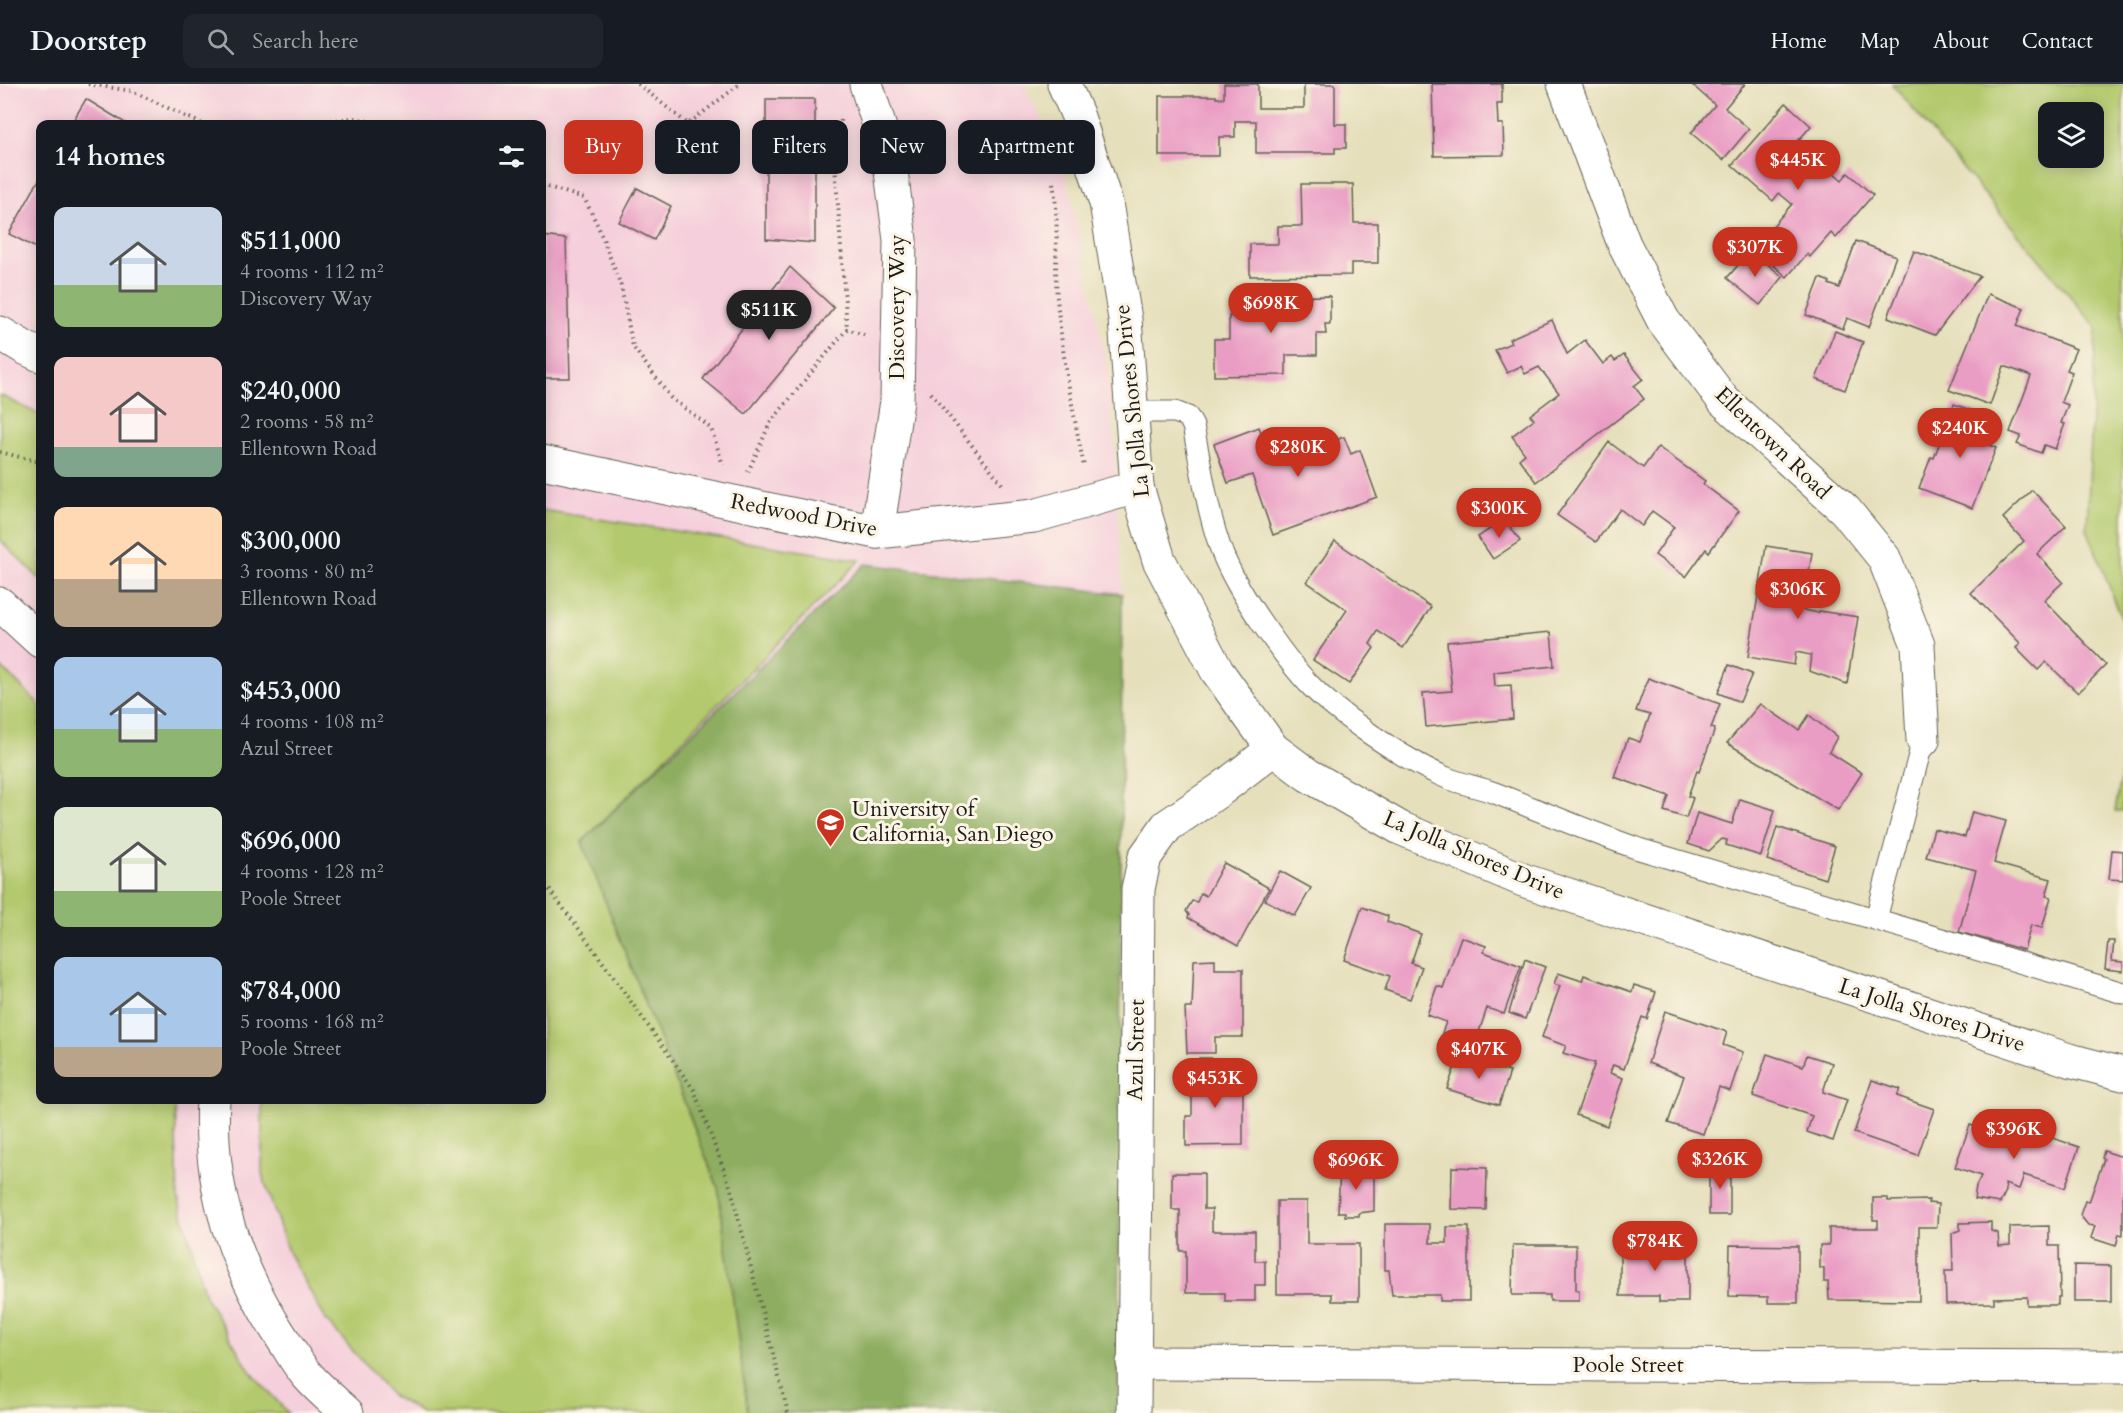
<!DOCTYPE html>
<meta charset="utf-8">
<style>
:root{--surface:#171b24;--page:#20242c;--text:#f1f3f6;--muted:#9ea1a6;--line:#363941;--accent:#c8321e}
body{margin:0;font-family:Cardo,serif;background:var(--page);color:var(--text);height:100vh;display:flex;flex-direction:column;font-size:22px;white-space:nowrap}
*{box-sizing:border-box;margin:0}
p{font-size:20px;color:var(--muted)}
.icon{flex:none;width:33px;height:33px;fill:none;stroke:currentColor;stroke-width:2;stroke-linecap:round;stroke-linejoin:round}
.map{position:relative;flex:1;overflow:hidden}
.sheet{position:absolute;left:36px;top:36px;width:510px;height:984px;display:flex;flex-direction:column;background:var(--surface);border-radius:12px;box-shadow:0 3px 15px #0003}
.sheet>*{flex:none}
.top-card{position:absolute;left:564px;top:36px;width:570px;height:54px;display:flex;gap:12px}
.fabs{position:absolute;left:2038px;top:18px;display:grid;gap:12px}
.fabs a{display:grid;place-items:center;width:66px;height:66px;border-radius:12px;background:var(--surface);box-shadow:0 3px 15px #0003;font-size:30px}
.price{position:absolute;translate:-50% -51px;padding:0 14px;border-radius:21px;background:var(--accent);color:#fff;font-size:20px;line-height:39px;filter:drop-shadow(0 2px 3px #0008)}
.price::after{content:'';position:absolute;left:50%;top:36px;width:18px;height:14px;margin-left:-9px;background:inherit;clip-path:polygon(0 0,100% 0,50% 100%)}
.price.active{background:#222;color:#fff}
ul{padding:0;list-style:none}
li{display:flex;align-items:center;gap:18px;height:150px;padding:0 18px}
li span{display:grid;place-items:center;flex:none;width:168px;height:120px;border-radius:12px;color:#555}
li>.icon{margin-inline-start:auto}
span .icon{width:72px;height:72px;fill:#fffc;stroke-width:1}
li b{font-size:26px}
h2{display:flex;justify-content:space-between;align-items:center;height:72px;padding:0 18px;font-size:26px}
.pill{padding:0 21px;border-radius:12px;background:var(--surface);box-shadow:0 3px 15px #0003;font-size:21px;line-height:54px}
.pill.active{background:var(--accent);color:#fff}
header{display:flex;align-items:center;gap:36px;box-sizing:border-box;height:84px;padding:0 30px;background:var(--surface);border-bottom:2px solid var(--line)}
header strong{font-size:28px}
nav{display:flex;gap:33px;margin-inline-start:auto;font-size:21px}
.search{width:420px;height:54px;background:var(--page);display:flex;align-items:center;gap:15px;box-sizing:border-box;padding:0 21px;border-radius:12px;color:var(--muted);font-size:22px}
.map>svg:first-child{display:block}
</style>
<header>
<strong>Doorstep</strong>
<div class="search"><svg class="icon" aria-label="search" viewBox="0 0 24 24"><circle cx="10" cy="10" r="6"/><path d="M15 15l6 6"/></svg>Search here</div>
<nav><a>Home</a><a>Map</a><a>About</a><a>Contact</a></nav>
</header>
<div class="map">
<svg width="2123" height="1329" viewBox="0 0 2123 1329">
<rect width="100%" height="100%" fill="#fcf5e5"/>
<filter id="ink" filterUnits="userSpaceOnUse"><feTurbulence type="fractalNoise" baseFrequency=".0167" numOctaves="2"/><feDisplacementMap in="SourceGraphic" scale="12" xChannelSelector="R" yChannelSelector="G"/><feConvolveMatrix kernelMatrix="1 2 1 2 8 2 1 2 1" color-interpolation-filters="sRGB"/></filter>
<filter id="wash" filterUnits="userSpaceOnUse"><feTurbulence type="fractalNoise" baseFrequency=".008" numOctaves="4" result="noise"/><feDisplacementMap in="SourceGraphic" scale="24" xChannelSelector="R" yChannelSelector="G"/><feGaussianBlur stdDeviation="1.35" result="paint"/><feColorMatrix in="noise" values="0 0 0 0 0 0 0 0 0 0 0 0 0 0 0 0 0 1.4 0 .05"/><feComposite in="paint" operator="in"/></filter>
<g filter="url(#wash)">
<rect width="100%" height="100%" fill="#e5dfbb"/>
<path fill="#f5cfdc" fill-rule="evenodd" d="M0 0H1023L1063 77 1108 287 1114 357 1122 510 1119 1329H0ZM40 40H542V1016H40Z"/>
<g fill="#b3c96d" stroke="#687244" stroke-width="1.5" fill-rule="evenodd">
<path d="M1892 0H2123V538L2087 445 2096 243ZM2094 28V74H2049V28Z"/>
<path d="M0 311 40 331V495L0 456Z"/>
<path d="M542 426 860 476 582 758 718 1104 748 1329H422L392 1312 326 1236 288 1168 262 1090V1016H542Z"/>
<path d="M0 582 40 621V1016H175L178 1113 205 1212 250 1287 288 1329H0Z"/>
<path d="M2123 682V727H2115Z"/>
</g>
<path fill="#8ead60" stroke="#55643e" stroke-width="1.5" d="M865 480 1122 510 1119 1329H748L718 1104 582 758Z"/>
<g id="blocks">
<g fill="#ea9dc4">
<path d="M1224 0H1258V24H1304V0H1335V40H1346V64H1335V69H1256V37H1235V53H1219V72H1159V12H1216V14H1224Z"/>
<path d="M1432 0H1502V20H1497L1498 40H1503L1504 71 1434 72Z"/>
<path d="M1691 0H1745L1725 24 1749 45 1723 76 1691 49 1715 21Z"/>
<path d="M86 15 127 40H71Z"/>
<path d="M766 15H815V159L766 155Z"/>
<path d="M1786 19 1811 42 1798 57 1842 96 1848 89 1873 111 1836 154 1831 149 1810 173 1807 170 1787 193 1753 163 1757 157 1759 158 1792 120 1779 109 1773 117 1732 81Z"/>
<path d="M40 94V166L9 150Z"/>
<path d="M1301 100H1353L1354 139H1378V179H1351V191L1250 192V160H1278V142H1302Z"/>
<path d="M637 104 671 122 654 156 619 138Z"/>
<path d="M542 152 566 155 570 294H542Z"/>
<path d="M1856 157 1896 172 1869 243 1847 234 1843 245 1806 231 1820 194 1830 198 1829 200 1839 204Z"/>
<path d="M1751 166 1783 193 1760 221 1727 194Z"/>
<path d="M1914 167 1980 192 1935 251 1888 233Z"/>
<path d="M790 183 834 224 746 330 703 295Z"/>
<path d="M1988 210 2024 224 2017 242 2076 265 2067 286 2072 288 2061 318 2068 321 2061 339 2065 340 2055 365 2044 361 2041 369 2017 360 2021 352 2010 348 2031 292 2004 282 1990 321 1949 306Z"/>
<path d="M1330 212V240H1325L1326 250H1317V271H1286V291L1214 292V255H1229V232H1237V213Z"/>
<path d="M1552 236 1567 270 1585 256 1603 280 1612 273 1615 277 1624 271 1643 295 1634 302 1644 315 1536 398 1519 375 1525 370 1512 352 1534 335 1530 331 1559 309 1539 283 1525 290 1521 282 1507 289 1495 266 1511 259 1509 255Z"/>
<path d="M1835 247 1863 258 1845 306 1816 295Z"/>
<path d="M1954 320 1989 333 1980 357 1996 364 1972 424 1919 404 1931 373 1934 374Z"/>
<path d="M1259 343 1270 372 1300 361 1302 368 1344 353 1351 370 1360 366 1377 413 1273 451 1252 391 1228 399 1214 360Z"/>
<path d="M1609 358 1643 384 1658 363 1705 397 1703 400 1739 427 1709 468 1706 465 1686 493 1655 471 1674 443 1652 427 1642 442 1620 425 1596 458 1557 431Z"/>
<path d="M2032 406 2066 442 2037 470 2063 498 2044 516 2106 581 2078 609 2046 578 2038 586 2016 564 2020 559 1971 509 2024 457 2003 434Z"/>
<path d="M1505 435 1520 457 1493 475 1478 453Z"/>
<path d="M1335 457 1431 523 1403 564 1378 547 1370 560 1374 564 1349 600 1313 576 1347 526 1307 498Z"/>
<path d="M1766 462 1812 469 1803 526 1818 529 1819 527 1858 533 1847 600 1809 587 1811 571 1796 568 1794 581 1748 573Z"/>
<path d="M1551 548 1554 582 1494 588 1495 602 1511 601 1513 635 1426 643 1423 609 1452 607 1447 558Z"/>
<path d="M1729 581 1752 590 1740 618 1718 609Z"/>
<path d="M1648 594 1720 620 1711 644 1715 645 1699 688 1697 687 1688 712 1693 714 1686 734 1664 727 1669 712 1614 693 1628 654 1640 658 1650 631 1636 627Z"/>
<path d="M1760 620 1799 646 1809 631 1837 653 1829 668 1862 689 1838 726 1727 659Z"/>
<path d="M1740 715 1775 726 1761 772 1726 761 1727 756 1722 755 1709 767 1688 760 1697 729 1732 740Z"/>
<path d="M1972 728 2006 737 1994 779 2051 795 2046 812 2051 813 2042 844 2031 841 2024 866 1959 848 1976 786 1926 773 1934 745 1965 753Z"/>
<path d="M1777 743 1835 762 1825 795 1767 776Z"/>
<path d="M2112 766 2123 767V796L2109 795Z"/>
<path d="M1224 779 1269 804 1238 862 1188 834 1189 831 1186 827 1192 817 1197 818 1201 809 1206 812Z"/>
<path d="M1280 787 1311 804 1295 832 1265 816Z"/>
<path d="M1362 823 1388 832 1387 838 1421 850 1411 879 1422 883 1410 915 1385 906 1390 892 1344 876Z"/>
<path d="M1461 853 1486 862 1484 868 1521 882 1504 930 1487 924 1474 963 1467 961 1464 971 1441 963 1444 953 1441 952 1446 938 1427 931 1437 902 1443 904Z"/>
<path d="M2108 857H2114L2112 877 2123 878V887L2105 885Z"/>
<path d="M1215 875V885H1243V953H1215V969H1187L1185 924H1192L1194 876Z"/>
<path d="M1525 875 1545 883 1525 935 1509 929Z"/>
<path d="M1558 889 1582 897 1584 891 1632 908 1634 901 1656 908 1647 935 1642 933 1624 985 1613 981 1610 989 1623 994 1607 1042 1576 1031 1595 979 1563 969 1566 962 1542 953 1560 902 1554 900Z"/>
<path d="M1665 927 1727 948 1723 961 1743 968 1730 1007 1719 1003 1703 1050 1668 1039 1684 992 1648 979Z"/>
<path d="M1767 970 1803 982 1807 971 1832 979 1823 1008 1847 1016 1833 1057 1807 1048 1812 1032 1753 1012Z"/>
<path d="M1459 971 1510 988 1499 1021 1447 1005Z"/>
<path d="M1199 974H1211V981H1217V996H1243V1061L1186 1062V1032H1192V996H1195V981H1199Z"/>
<path d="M1872 996 1900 1005 1897 1012 1934 1025 1918 1071 1854 1049Z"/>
<path d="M2012 1040 2079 1063 2065 1104 2024 1091 2019 1105 2005 1100 2006 1107 2000 1119 1974 1115 1976 1102 1981 1092 1955 1083 1970 1041 2007 1053Z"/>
<path d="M2104 1067 2123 1073V1151L2119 1150 2116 1162 2091 1154 2095 1142 2088 1141 2080 1131 2085 1117 2089 1118 2104 1075 2102 1074Z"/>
<rect x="1709" y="1082" width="21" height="49"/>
<path d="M1340 1083H1374V1127L1359 1129V1132H1345V1128H1338Z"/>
<path d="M1452 1083 1487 1084 1486 1126 1451 1125Z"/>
<path d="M1172 1089H1204V1125H1212V1147H1255V1177H1265V1201H1255V1217H1225V1209H1186V1167H1180V1126H1172Z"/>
<path d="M1873 1114H1888V1117L1929 1116 1928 1119 1938 1120 1937 1143H1919V1217L1829 1216 1828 1198H1824V1184H1820V1161H1829V1144H1878V1136H1873Z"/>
<path d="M1277 1117H1307V1160H1359V1217H1332V1210H1277Z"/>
<path d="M1991 1138V1147L1998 1149 1999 1162 2010 1161V1143L2049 1142V1162H2059L2060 1213H2058V1221H2027V1213L1994 1214V1219L1946 1220 1945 1187H1953L1952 1149 1960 1146V1139Z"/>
<path d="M1385 1140H1430V1159H1447V1143H1469V1217H1440V1211H1392L1389 1186H1385Z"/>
<path d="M1513 1161H1576V1206H1579V1217H1550V1211H1512Z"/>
<path d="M1620 1161H1688V1218H1659V1212H1620Z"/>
<path d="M1730 1161 1798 1162V1219H1768V1213L1729 1212Z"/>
<path d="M2074 1181 2111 1182V1218H2074Z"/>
</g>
</g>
</g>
<g filter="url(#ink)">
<use href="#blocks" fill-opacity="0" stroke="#626054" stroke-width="1.5"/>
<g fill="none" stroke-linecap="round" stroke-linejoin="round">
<defs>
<g id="lane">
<path d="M1132 328H1175L1188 333 1193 342C1202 386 1207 429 1223 471 1233 495 1246 516 1261 538 1276 559 1290 580 1308 599 1338 631 1406 677 1447 694 1462 700 1479 703 1495 709 1543 728 1590 748 1639 765L2123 909"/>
<path d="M1876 835 1923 656"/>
</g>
<g id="street">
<path d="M866 0 889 72 900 156 897 317 877 448"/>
<path d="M1564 0 1624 160 1663 236 1724 317 1845 426 1884 474 1918 561 1923 656"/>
<path d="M0 249 25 264 40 271"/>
<path d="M542 378 877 448 1034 432 1137 403"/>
<path d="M1133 1279 2123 1283"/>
<path d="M1134 1329 1138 805 1145 773 1167 742 1220 706 1273 665"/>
</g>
<g id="secondary">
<path d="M1064 0 1077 30 1106 119 1125 235 1137 403 1159 476 1217 587 1273 665 1308 691 1400 744 1523 796 2069 976 2123 990"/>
<path d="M0 520 40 557"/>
<path d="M213 1016C208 1105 235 1183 284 1257 291 1268 298 1281 307 1291 319 1305 334 1317 347 1329"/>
</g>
</defs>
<use href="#lane" stroke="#626054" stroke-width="23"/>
<use href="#street" stroke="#626054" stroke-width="35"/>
<use href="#secondary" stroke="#626054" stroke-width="35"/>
<g stroke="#626054" stroke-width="4" stroke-dasharray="1.5 4.5" stroke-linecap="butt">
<path d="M88 0 132 7 202 40"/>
<path d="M638 0 688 40 740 0"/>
<path d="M841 36 835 81 847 245"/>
<path d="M301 40 354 34 381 40"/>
<path d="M1053 99C1060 137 1054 175 1057 214 1062 271 1073 327 1084 383"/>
<path d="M542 101 584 114 598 142 621 202 633 263 671 314 711 344 723 381"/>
<path d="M931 309 1002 400"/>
<path d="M0 368 40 378"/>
<path d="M748 388 770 339 847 245 864 251"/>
<path d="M542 796 579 845 694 1006 731 1105 788 1329"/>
</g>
<use href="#lane" stroke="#fff" stroke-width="21"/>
<use href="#street" stroke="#fff" stroke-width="33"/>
<use href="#secondary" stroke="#fff" stroke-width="33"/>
</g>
</g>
<defs>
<symbol id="university-pin" viewBox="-11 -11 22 30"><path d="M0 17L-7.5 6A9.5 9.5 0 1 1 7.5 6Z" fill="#c8321e" stroke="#fcf5e5"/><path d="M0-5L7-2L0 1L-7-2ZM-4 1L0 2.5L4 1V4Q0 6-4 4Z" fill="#fff"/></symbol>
</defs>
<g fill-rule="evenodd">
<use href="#university-pin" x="814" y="722" width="33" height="45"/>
</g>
<g text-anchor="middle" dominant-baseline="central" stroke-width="6" stroke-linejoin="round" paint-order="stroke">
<g font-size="22" fill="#1c1c1c" stroke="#fcf5e5">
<text transform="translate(897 223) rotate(-90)">Discovery Way</text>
<text transform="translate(1132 317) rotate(-96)">La Jolla Shores Drive</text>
<text transform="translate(1773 359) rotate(44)">Ellentown Road</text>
<text transform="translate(804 431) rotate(11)">Redwood Drive</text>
<text transform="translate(1474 771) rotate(23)">La Jolla Shores Drive</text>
<text transform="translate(1932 931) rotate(18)">La Jolla Shores Drive</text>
<text transform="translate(1136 966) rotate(-89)">Azul Street</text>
<text x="1628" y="1281">Poole Street</text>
</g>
<g font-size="22" fill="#1c1c1c" stroke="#fcf5e5" text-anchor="start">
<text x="852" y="725">University of<tspan x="852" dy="25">California, San Diego</tspan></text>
</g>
</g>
</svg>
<div class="fabs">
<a><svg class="icon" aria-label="layers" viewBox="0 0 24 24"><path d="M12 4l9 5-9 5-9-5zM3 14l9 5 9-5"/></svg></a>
</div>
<b class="price" style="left:1798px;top:107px">$445K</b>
<b class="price" style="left:1755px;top:194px">$307K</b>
<b class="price" style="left:1271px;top:250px">$698K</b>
<b class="price active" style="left:769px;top:257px">$511K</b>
<b class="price" style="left:1960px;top:375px">$240K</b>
<b class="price" style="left:1298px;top:394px">$280K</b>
<b class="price" style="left:1499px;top:455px">$300K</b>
<b class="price" style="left:1798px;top:536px">$306K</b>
<b class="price" style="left:1479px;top:996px">$407K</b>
<b class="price" style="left:1215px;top:1025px">$453K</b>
<b class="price" style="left:2014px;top:1076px">$396K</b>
<b class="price" style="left:1720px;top:1106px">$326K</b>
<b class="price" style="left:1356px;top:1107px">$696K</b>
<b class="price" style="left:1655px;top:1188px">$784K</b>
<div class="top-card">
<a class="pill active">Buy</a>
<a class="pill">Rent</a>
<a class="pill">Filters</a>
<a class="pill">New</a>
<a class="pill">Apartment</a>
</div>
<section class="sheet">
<h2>14 homes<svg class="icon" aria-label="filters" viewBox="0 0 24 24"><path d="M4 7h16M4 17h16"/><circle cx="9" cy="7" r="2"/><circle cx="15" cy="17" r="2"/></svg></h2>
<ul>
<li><span style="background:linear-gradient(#c9d6e8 65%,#8fb573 0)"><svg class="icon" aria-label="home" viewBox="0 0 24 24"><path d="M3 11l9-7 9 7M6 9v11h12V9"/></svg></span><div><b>$511,000</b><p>4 rooms · 112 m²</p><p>Discovery Way</p></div></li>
<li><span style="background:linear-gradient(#f6c9c9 75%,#7fa58c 0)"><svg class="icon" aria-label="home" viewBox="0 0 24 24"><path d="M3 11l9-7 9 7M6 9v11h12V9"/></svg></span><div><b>$240,000</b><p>2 rooms · 58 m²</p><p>Ellentown Road</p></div></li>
<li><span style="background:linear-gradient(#ffd9b3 60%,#b9a48a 0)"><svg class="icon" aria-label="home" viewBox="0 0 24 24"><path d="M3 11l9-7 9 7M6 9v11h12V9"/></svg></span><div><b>$300,000</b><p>3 rooms · 80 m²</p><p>Ellentown Road</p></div></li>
<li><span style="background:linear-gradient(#a9c7e8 60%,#8fb573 0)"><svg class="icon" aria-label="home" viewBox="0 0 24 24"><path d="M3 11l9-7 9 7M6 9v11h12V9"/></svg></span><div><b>$453,000</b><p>4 rooms · 108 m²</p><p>Azul Street</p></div></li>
<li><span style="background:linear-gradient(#dfe7d0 70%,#8fb573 0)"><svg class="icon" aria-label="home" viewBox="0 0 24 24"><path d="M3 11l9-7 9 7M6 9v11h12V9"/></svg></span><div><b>$696,000</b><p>4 rooms · 128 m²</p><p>Poole Street</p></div></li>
<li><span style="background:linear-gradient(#a9c7e8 75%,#b9a48a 0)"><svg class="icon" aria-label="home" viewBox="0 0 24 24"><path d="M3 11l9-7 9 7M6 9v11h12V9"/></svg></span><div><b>$784,000</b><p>5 rooms · 168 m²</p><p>Poole Street</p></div></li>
</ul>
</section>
</div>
